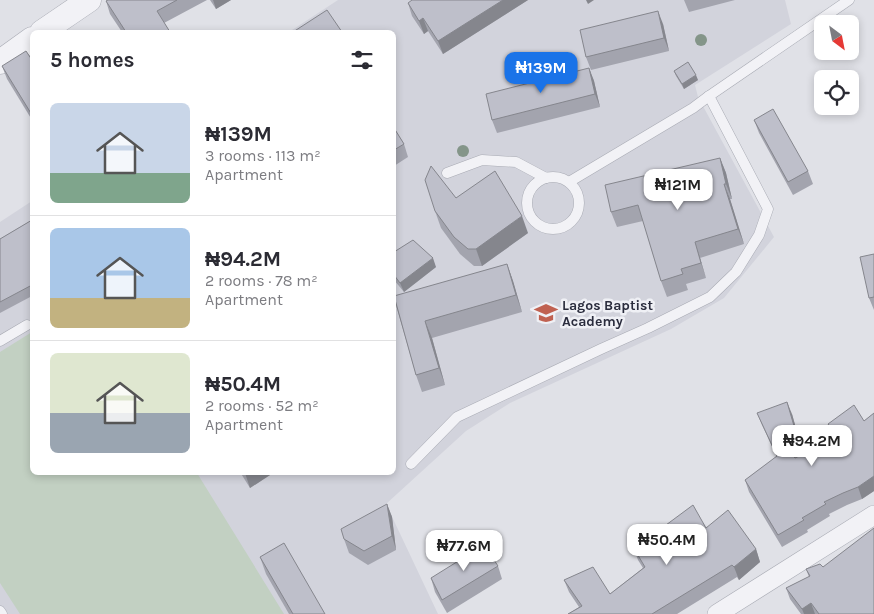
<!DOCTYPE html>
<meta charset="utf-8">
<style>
:root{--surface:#fff;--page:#f7f7f7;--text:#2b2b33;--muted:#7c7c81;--line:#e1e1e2;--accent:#1a73e8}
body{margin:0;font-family:Karla,sans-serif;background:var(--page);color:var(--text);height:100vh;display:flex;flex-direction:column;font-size:19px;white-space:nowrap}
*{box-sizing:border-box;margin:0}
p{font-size:16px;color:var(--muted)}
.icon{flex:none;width:28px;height:28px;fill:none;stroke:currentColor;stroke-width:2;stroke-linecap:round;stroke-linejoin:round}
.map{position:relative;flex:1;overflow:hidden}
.panel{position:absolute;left:30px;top:30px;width:366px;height:445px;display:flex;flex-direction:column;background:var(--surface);border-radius:8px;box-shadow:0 2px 8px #0003}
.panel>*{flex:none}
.needle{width:32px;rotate:148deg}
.fabs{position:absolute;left:814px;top:15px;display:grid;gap:10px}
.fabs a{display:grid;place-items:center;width:45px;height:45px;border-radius:8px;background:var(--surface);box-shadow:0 2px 8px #0003;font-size:25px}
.price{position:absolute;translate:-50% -42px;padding:0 11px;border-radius:10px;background:#fff;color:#222;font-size:16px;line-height:32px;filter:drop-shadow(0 1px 2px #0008)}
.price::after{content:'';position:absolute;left:50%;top:30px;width:15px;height:11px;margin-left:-8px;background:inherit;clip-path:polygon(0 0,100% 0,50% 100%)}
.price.current{background:var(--accent);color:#fff}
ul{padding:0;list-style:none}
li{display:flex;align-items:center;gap:15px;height:125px;padding:0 20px}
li+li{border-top:1px solid var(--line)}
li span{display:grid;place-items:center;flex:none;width:140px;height:100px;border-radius:8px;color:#555}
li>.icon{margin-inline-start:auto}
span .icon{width:60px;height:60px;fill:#fffc;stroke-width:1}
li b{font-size:21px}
h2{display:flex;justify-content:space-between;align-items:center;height:60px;padding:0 20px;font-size:21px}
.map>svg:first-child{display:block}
</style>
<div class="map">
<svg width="874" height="614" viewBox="0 0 874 614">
<rect width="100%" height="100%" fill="#e0e1e7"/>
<path fill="#d2d3dc" d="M338 0H785L791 24 695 85 698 97 774 237 724 298 671 329 510 403 466 431 386 504 438 614H0V222L32 201V472H394V32H289Z"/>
<path fill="#c2d0c2" d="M32 332V472L197 473 284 614H20L0 583V352Z"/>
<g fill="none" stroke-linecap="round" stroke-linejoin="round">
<defs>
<g id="service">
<path d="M447 173 482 160 516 162 546 178"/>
<circle cx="553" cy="203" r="26"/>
<path d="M569 182 693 108 709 96 849 0"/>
<path d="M0 341 27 325"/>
<path d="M411 464 457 417 601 349 648 328 710 297 736 272 759 235 768 209 709 96"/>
<path d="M0 611 2 614"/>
</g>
<path id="minor" d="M717 614 874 515"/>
<g id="tertiary">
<path d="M42 32 89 0"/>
<path d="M0 62 32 39"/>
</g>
</defs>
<use href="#service" stroke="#a9abb4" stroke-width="11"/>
<use href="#minor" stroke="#a9abb4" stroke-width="20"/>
<use href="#tertiary" stroke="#a9abb4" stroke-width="25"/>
<use href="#service" stroke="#f2f2f6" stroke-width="10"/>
<use href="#minor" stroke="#f2f2f6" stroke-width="19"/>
<use href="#tertiary" stroke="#f2f2f6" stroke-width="24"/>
</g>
<g fill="#849589">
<circle cx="701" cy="40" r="6"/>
<circle cx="530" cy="70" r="6"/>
<circle cx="463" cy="151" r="6"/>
</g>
<g fill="#a3a4ae">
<path d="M108 0H207L164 23 170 32H122L110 14 106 1Z"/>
<path d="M210 0H231L216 9Z"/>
<path d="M528 0 443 54 428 31 424 34 412 16 408 3Z"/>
<path d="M684 0H735L689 12Z"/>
<path d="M663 24 669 51 591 70 586 57Z"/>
<path d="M32 60V120L7 79 2 66Z"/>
<path d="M589 68 594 81 600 107 497 133 492 120Z"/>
<path d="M674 71 698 80 684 89 676 76Z"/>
<path d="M754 120 808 171 813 184 793 195 759 133Z"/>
<path d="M394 128 404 144 408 157 394 166Z"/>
<path d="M720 158 726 173 732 199H730L744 244 700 258 706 278 686 284 688 290 667 297 661 281 643 221 617 227 611 212Z"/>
<path d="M456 198 528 233 482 266H474L460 254 441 228 435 211Z"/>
<path d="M32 220V296L0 313V239Z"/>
<path d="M394 252 436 267 404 292 394 280Z"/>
<path d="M874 254V310L869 298Z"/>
<path d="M507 264 513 281 522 312 432 338 445 385 422 392 416 375 394 298Z"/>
<path d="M757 413 792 414 799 439 787 446 795 458 820 446 832 435 828 424 864 421 874 413V491L862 499 847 505 829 514 830 516 807 530 808 532 782 547 749 492 745 480 777 457 762 425Z"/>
<path d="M240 472H269L270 475 250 488Z"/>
<path d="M387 504 392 517 396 550 368 565 349 553 344 539Z"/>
<path d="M666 525 706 528 756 549 760 562 739 580 737 577 677 614H568L579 607 569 592 564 580 610 594 643 568 638 560 633 547 667 527Z"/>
<path d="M260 557 325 614H289L266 574Z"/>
<path d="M498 566 502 579 447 613 435 592 431 578Z"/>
<path d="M806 569 874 614H801L790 599 786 588 809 577Z"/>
</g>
<g fill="#85868d">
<path d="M213 0H231L216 9Z"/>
<path d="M503 0H528L443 54 438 41Z"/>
<path d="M586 0H594L588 4Z"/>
<path d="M658 11 663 24 669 51 664 38Z"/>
<path d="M423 18 428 31 424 34 419 21Z"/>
<path d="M589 68 594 81 600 107 595 94Z"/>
<path d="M696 75 698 80 684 89 682 84Z"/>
<path d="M720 158 726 173 732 199 726 184Z"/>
<path d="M724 184 730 199 744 244 738 229Z"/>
<path d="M522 216 528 233 482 266 476 249Z"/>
<path d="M695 242 700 258 706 278 701 263Z"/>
<path d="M433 258 436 267 404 292 400 283Z"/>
<path d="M507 264 513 281 522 312 516 295Z"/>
<path d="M425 321 432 338 445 385 439 368Z"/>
<path d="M787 402 792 414 799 439 785 448 780 435Z"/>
<path d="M269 472 270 475 250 488 245 473Z"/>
<path d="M874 476V491L862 499 858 487Z"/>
<path d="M387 504 392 517 396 550 392 536Z"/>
<path d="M756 549 760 562 739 580 734 567Z"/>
<path d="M811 603 815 614H804L802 609Z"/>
</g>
<g fill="#bebfca" stroke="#85868d">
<path d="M108 0H177L157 11 170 32H126L106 1Z"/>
<path d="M412 0H503L438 41 423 18 419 21 408 3Z"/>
<path d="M327 10 342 32H293Z"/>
<path d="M658 11 664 38 586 57 580 30Z"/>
<path d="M26 51 32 60V115L2 66Z"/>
<path d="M688 62 696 75 682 84 674 71Z"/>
<path d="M589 68 595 94 492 120 486 94Z"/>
<path d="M773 109 808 171 788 182 754 120Z"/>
<path d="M394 128 404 144 394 150Z"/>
<path d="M720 158 726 184H724L738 229 695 242 701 263 681 269 683 274 661 281 638 205 611 212 605 185Z"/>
<path d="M431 166 456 198 495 171 522 216 476 249H468L454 237 435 211 425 180Z"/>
<path d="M32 220V285L0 302V239Z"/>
<path d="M413 240 433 258 400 283 394 275V252Z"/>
<path d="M874 254V297L869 298 860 257Z"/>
<path d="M507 264 516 295 425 321 439 368 416 375 394 296Z"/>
<path d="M787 402 794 426 780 435 795 458 820 446 834 433 828 424 854 405 864 421 874 413V476L858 487 843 493 824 502 826 504 802 518 804 520 778 535 745 480 777 456 757 413Z"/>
<path d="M387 504 392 536 364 551 344 539 341 529Z"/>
<path d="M693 505 706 528 728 510 756 549 734 567 732 565 652 614H568L582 606 564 580 593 567 610 594 645 567 633 547 667 527 666 525Z"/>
<path d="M874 528V614H819L811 603 802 609 786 588 810 576 806 569 820 564 823 567Z"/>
<path d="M284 543 325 614H293L260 557Z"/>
<path d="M484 545 498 566 442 600 431 578Z"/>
</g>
<defs>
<symbol id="school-bare" viewBox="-9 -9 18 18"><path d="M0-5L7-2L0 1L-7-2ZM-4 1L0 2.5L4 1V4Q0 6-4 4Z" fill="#c06151" stroke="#eff0f5" stroke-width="2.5" paint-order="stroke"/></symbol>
</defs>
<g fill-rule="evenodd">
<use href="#school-bare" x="530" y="297" width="32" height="32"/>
</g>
<g text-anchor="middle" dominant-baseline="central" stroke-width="5" stroke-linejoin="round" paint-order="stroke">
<g font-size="14" font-weight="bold" fill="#2a2c3d" stroke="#eff0f5" text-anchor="start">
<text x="562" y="305">Lagos Baptist<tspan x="562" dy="16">Academy</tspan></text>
</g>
</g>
</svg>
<div class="fabs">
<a><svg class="needle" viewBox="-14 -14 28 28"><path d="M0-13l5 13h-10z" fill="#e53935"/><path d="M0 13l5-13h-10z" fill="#7c7c81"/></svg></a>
<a><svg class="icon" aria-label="locate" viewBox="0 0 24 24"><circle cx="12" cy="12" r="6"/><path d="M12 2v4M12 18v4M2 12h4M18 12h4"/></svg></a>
</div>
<b class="price current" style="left:541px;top:94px">₦139M</b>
<b class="price" style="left:678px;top:211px">₦121M</b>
<b class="price" style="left:812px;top:467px">₦94.2M</b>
<b class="price" style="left:667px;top:566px">₦50.4M</b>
<b class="price" style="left:464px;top:572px">₦77.6M</b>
<section class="panel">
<h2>5 homes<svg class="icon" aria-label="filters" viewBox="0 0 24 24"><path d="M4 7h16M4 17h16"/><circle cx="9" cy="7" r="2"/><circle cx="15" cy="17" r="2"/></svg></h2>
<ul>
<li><span style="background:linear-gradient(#c9d6e8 70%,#7fa58c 0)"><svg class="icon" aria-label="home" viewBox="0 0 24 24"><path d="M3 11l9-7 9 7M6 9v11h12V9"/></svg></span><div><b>₦139M</b><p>3 rooms · 113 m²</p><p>Apartment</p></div></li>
<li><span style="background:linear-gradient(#a9c7e8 70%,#c2b280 0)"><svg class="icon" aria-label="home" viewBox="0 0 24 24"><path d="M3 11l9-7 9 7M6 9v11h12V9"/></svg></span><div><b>₦94.2M</b><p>2 rooms · 78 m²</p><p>Apartment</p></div></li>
<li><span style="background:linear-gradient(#dfe7d0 60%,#9aa5b1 0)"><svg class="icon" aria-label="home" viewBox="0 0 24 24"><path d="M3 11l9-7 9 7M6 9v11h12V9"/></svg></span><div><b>₦50.4M</b><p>2 rooms · 52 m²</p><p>Apartment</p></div></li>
</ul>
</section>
</div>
